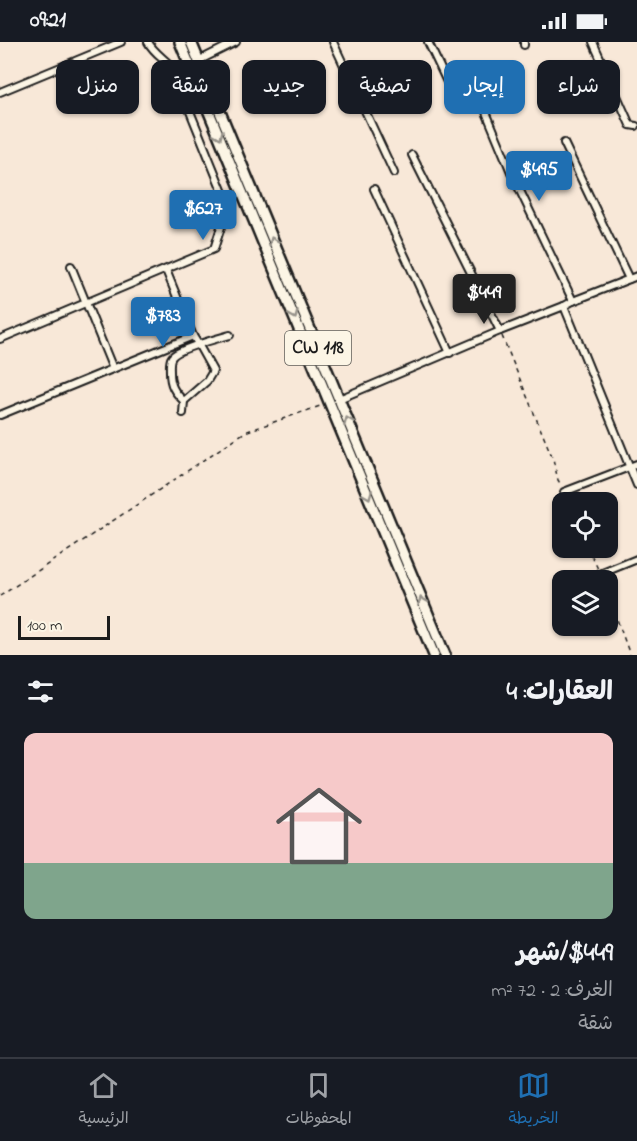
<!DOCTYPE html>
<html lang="ar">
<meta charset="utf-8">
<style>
:root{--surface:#171b24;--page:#20242c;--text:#f1f3f6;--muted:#9ea1a6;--line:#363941;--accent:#1f6fb2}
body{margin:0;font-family:"Indie Flower","Playpen Sans Arabic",sans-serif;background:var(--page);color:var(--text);direction:rtl;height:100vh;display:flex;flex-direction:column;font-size:22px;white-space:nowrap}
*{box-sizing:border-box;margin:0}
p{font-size:20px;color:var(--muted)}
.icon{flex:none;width:33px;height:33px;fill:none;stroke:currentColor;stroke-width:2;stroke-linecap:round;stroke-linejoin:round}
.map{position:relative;height:613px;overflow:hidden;direction:ltr}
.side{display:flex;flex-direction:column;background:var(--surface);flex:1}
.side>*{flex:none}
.top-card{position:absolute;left:18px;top:18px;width:602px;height:54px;direction:rtl;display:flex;gap:12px}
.fabs{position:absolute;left:552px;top:450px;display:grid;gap:12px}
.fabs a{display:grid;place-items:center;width:66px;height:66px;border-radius:12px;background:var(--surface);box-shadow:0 2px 4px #0004;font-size:30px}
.scale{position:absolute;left:18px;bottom:15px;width:92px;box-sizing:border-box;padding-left:6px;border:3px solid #1c1c1c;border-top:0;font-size:16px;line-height:21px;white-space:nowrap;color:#1c1c1c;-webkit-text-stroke:4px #fcf5e5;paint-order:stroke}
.price{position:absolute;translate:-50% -51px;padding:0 14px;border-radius:6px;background:var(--accent);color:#fff;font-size:20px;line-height:39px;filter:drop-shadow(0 2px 3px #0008)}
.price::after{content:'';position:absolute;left:50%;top:36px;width:18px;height:14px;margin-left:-9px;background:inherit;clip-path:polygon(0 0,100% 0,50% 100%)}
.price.current{background:#222;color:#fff}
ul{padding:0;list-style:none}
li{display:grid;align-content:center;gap:12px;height:318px;padding:0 24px}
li+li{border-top:2px solid var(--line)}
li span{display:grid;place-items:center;height:186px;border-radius:12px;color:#555}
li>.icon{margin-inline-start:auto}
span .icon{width:108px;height:108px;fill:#fffc;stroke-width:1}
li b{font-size:26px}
h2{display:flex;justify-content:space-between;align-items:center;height:72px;padding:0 24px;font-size:26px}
.chip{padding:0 21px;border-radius:12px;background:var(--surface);box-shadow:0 2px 4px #0004;font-size:21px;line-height:54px}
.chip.current{background:var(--accent);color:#fff}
.status{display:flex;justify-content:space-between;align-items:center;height:42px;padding:0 30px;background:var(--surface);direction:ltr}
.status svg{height:16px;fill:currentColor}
.tabs{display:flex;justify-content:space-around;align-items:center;height:84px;border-top:2px solid var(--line);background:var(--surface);font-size:16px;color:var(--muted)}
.tabs a{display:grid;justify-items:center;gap:3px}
.tabs .current{color:var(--accent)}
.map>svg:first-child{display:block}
</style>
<div class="status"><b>09:21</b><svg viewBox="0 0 49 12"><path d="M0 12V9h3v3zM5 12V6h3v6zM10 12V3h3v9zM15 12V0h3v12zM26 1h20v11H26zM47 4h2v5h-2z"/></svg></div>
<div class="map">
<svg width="637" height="613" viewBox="0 0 637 613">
<rect width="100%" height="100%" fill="#f8e8d8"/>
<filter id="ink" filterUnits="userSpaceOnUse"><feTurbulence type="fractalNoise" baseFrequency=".0167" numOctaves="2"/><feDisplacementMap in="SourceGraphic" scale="12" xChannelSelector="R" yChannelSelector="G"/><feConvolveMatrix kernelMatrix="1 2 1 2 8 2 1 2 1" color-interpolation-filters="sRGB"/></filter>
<g filter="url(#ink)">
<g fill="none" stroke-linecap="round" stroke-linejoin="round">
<defs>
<g id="minor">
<path d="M333 0 394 131"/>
<path d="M428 0 447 40"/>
<path d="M524 0V3"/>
<path d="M593 0 630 83 636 84"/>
<path d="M198 19 236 0"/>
<path d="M0 50 121 0"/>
<path d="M486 70 511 130 573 259"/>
<path d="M564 101 629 237"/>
<path d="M412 113 500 289"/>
<path d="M374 147 450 311"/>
<path d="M71 224 113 327"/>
<path d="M166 228 193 294 198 302 213 329 207 339 184 359 183 371"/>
<path d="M564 264 637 443"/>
<path d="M0 297 214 207 228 163 172 25C164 16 154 11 148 0"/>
<path d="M339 357 500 289 564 264 573 259 637 234"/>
<path d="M184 359C174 350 170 343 170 330 170 325 169 319 172 315 177 307 219 296 230 293"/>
<path d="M0 373 193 294"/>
<path d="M564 450 637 422"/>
<path d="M600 532 637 517"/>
</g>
<g id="highway">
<path d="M180 0 434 613"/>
<path d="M191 0 445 613"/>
</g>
</defs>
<use href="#minor" stroke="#1c1c1c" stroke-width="10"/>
<use href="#highway" stroke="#1c1c1c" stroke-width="14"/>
<g stroke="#1c1c1c" stroke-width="1.5" stroke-dasharray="4.5 4.5" stroke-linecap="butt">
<path d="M502 294 553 417 558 438 561 443"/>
<path d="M588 506 598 527"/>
<path d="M608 553 630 613"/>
<path d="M0 554 162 446 245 390 323 363"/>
</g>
<use href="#minor" stroke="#fcf5e5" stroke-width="6"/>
<use href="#highway" stroke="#fcf5e5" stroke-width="9"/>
</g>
<defs><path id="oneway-chevron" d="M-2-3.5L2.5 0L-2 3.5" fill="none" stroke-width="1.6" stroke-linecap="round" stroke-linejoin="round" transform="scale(1.5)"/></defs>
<g stroke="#97938b">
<use href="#oneway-chevron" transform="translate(219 93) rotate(67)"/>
<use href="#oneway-chevron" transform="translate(273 199) rotate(-113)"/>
<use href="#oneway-chevron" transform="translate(294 273) rotate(67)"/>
<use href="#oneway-chevron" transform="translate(348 379) rotate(-112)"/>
<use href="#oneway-chevron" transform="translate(368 453) rotate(68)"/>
<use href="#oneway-chevron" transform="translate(422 559) rotate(-112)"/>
</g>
</g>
<g text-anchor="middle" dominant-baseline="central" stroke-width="4.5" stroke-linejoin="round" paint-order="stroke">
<rect fill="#fcf5e5" stroke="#5f5d58" stroke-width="1.5" x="285" y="289" width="66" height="34" rx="4.5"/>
<g font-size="20" font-weight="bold" fill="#1c1c1c">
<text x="318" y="306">CW 118</text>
</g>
</g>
</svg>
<div class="fabs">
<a><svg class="icon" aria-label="locate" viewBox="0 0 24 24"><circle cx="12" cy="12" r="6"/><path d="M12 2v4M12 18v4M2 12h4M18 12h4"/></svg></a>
<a><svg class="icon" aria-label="layers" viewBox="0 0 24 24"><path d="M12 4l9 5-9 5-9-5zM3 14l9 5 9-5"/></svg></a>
</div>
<div class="scale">100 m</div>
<b class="price" style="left:539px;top:160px">$495</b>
<b class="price" style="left:203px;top:199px">$627</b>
<b class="price current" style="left:484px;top:283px">$449</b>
<b class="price" style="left:163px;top:306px">$783</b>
<div class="top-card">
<a class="chip">شراء</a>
<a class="chip current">إيجار</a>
<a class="chip">تصفية</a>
<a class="chip">جديد</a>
<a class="chip">شقة</a>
<a class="chip">منزل</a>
</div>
</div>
<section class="side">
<h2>العقارات: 4<svg class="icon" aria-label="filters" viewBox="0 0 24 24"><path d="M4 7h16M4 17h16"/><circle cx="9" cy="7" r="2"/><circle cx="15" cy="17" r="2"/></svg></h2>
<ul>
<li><span style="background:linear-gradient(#f6c9c9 70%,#7fa58c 0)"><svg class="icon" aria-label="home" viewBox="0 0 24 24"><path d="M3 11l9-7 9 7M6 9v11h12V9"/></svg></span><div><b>$449/شهر</b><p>الغرف: 2 · 72 m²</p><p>شقة</p></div></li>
</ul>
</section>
<nav class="tabs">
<a class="current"><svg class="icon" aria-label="map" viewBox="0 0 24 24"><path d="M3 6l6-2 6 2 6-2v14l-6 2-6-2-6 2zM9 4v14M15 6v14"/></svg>الخريطة</a>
<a><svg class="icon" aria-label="saved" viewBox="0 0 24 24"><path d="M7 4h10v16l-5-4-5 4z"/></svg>المحفوظات</a>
<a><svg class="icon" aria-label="home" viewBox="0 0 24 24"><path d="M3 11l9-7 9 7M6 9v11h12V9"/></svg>الرئيسية</a>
</nav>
